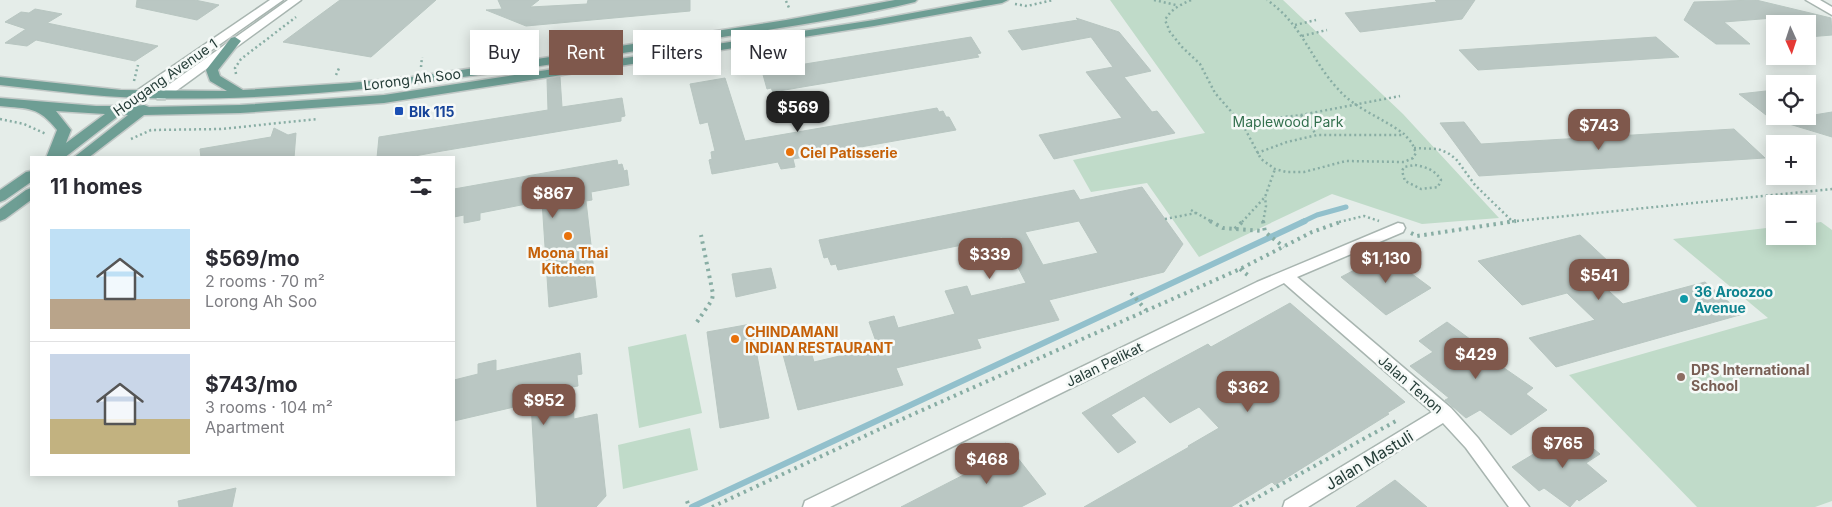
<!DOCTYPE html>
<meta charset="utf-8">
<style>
:root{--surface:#fff;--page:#f7f7f7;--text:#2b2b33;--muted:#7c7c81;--line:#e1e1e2;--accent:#7f584c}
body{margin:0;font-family:Inter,sans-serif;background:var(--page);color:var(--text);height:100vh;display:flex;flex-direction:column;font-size:19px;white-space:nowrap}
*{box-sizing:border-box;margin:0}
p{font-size:16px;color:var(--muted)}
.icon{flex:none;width:28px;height:28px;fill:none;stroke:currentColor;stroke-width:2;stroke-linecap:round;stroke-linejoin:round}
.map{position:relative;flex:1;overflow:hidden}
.sheet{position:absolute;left:30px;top:156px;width:425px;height:320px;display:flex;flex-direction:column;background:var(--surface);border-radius:0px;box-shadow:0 2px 12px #0003}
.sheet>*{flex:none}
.guide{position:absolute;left:470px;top:30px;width:475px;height:45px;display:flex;gap:10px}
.needle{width:32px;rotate:177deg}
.buttons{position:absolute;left:1766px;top:15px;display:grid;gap:10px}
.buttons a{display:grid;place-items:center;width:50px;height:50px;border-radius:0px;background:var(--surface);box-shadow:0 2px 12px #0003;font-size:25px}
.price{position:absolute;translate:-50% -42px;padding:0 11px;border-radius:10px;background:var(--accent);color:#fff;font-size:16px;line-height:32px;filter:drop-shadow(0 1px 2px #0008)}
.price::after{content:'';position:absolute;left:50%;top:30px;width:15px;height:11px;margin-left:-8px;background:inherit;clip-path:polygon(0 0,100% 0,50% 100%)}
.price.on{background:#222;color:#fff}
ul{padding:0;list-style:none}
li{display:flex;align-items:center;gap:15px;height:125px;padding:0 20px}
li+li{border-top:1px solid var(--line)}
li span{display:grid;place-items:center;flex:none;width:140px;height:100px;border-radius:0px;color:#555}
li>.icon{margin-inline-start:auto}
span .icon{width:60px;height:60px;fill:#fffc;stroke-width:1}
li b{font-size:21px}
h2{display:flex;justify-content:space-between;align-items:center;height:60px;padding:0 20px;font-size:21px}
.tag{padding:0 18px;border-radius:0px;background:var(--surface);box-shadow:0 2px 12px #0003;font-size:18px;line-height:45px}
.tag.on{background:var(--accent);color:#fff}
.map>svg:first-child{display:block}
</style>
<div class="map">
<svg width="1832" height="507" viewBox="0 0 1832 507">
<rect width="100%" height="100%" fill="#e5ede9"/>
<g fill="#c0dbc9">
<path d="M1110 0H1283L1403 114 1499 218 1422 224 1332 194 1199 257 1147 183 1091 192 1073 160 1205 133Z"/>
<path d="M1821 222 1832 230V501L1815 507H1697L1569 375 1768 318 1673 239 1775 227V236H1808V224Z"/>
<path d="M686 334 702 413 639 428 628 347Z"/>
<path d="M690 428 698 470 623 489 618 445Z"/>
</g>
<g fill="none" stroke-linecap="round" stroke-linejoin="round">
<path stroke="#92c0cc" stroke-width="5" d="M1302 222 1317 215 1346 207"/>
<path stroke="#92c0cc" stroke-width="6" d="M692 507 1305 221"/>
</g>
<g fill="#bac7c3" stroke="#b8c6c1" fill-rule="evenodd">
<path d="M137 0H195L219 5 197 20 136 7Z"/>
<path d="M340 0H436L371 57 283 42Z"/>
<path d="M498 0H539L530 7 587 4 588 0H690V11L526 26 486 10 502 9Z"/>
<path d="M1435 0H1475L1462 19 1360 32 1345 13 1437 2Z"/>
<path d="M1756 0 1831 18 1832 35 1808 37V24H1783L1773 18 1724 22 1750 44H1716L1684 20 1694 2Z"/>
<path d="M35 9 62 14 47 23 158 46 135 61 36 40 27 46 5 43 26 29 5 22 21 12 29 13Z"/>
<path d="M1076 18 1119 32 1151 71 1124 77 1152 112 1157 111 1175 133 1054 159 1039 135 1122 118 1086 72 1113 67 1091 37 1022 50 1008 31 1078 20Z"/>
<path d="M971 37 981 53 977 54 979 57 773 92 771 88 767 89 762 71Z"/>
<path d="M1656 37 1679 57 1478 70 1459 50Z"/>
<path d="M560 77 562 107 622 98 625 116 621 117V121L442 151 404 158H377L379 137 548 110 547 79Z"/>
<path d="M725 78 745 141 937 108 939 112 943 111 946 117H949L956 130 793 159 795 167 781 169 778 162 712 174 709 160 712 159 711 152 715 151 708 122 700 124 690 84Z"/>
<path d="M1775 90V122L1739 94Z"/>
<path d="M1832 112V137L1776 120 1777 116H1808Z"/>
<path d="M1464 122 1481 144 1734 129 1765 158 1479 176 1440 123Z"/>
<path d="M274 128 288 135 296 133 294 158H201L200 149 271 137Z"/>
<path d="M617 160 618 165 622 164 624 171 627 170 629 185 591 192 592 200 586 201 597 297 549 307 542 201 480 213V220L464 223V215L454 217V189Z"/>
<path d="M1142 187 1183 244 1164 272 1049 300 1059 320 977 339 981 348 896 368 903 385 798 410 782 351 809 345 814 362 878 347 869 322 894 316 898 328 955 314 945 291 967 286 971 296 1026 283 1002 237 838 270 836 264 831 265 828 257 824 258 819 240 1074 190 1080 200ZM1079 221 1098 253 1043 265 1025 232Z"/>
<path d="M1580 235 1610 263 1585 269 1623 304 1705 282 1743 314 1556 367 1529 338 1595 320 1567 293 1522 305 1478 261Z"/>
<path d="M1385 254 1431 288 1386 315 1341 277Z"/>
<path d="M771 268 776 288 736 297 732 274Z"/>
<path d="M1290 303 1405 402 1387 413 1389 414 1275 485 1272 482 1231 507H1084L1189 447 1188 446 1219 428 1199 407 1170 423 1144 396 1111 415 1136 442 1118 453 1082 413 1150 375 1208 344 1211 347Z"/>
<path d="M1447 322 1494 357 1491 359 1533 388 1526 394 1547 410 1511 435 1480 410 1466 418 1445 400 1449 398 1410 366 1433 352 1419 341Z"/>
<path d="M751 324 769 418 720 428 707 332Z"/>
<path d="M580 353 582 374 577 375 578 386 572 387 574 419 597 414 606 496 596 507H537L531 403 454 421V380L478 374V364L496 360V371Z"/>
<path d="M1572 431 1600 454 1586 463 1607 481 1579 501 1577 499 1570 507 1544 488 1539 491 1512 467Z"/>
<path d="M1006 443 1046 494 1021 507H901L981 466 976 458Z"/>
<path d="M1395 480 1427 507H1356Z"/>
<path d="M236 488 232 507H179L178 501Z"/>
</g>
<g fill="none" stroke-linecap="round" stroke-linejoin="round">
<defs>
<g id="minor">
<path d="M270 0H283L143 98H135L133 95 135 92Z"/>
<path d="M288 0H301L165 99H157L155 96 157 93Z"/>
<path d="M1806 0H1820L1832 7V15Z"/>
<path d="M1398 223 1403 224 1405 228 1403 232 1297 277 1451 408 1478 438 1529 507H1509L1466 448 1443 423 1308 507H1283L1285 501 1432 412 1284 283 830 507H803L805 501 1257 282Z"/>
</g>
<g id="major">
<path d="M895 0H917L915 2C829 23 741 33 655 48 485 75 315 103 143 98 95 97 48 90 0 85V77L121 90 227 91 210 81 206 70 231 38 235 37 241 41 218 70 220 76 243 90 350 83 412 77 537 59 786 20Z"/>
<path d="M983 0H1008L1002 3 874 26 384 103 240 113 144 115 88 158H73L128 115 121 114 64 158H46L57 130C38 106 29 109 0 106V98L96 106H115L122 103 128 107 144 105 149 107 240 105 384 95 874 20ZM56 111 105 114 66 143 71 130Z"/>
<path d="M31 171V182L5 200 0 202V190L26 172Z"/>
<path d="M31 188V200L5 219 0 221V209L26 190Z"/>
</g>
</defs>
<use href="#minor" stroke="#a8b5b0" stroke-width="3"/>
<use href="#major" stroke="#c2c9c7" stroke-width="3"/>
<g stroke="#88ada4" stroke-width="2.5" stroke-dasharray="2 3" stroke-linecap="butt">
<path d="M1154 0 1176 5"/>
<path d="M1191 0C1180 5 1171 9 1165 20L1170 32 1182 47 1200 64 1215 93 1243 125 1261 159 1275 169 1286 172H1304L1346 161 1404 162 1413 158 1416 153 1412 143 1404 134C1383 118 1355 109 1338 89 1310 59 1303 25 1267 0"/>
<path d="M786 1 790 10"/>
<path d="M1015 4 1027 6 1053 0"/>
<path d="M1295 25 1316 20"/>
<path d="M1302 36 1327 30"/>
<path d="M522 43 523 53"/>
<path d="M421 67 422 57"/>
<path d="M236 74 235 68 241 59 296 17"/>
<path d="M336 75 340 66"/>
<path d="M134 81 138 65"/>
<path d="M1301 115 1316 134"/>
<path d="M0 119 24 124 46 134"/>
<path d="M1241 122 1301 115 1400 96"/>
<path d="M131 139 151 130 221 129 318 119"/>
<path d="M1414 148 1438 149 1448 153 1456 159 1475 185 1512 221"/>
<path d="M1257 153 1287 142 1317 135H1403"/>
<path d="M1415 165C1426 167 1435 170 1441 180L1438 187 1421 189 1405 181 1402 171 1404 167Z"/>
<path d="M1191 210 1212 222"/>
<path d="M1165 219 1196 213"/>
<path d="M1242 222 1265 197 1275 169"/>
<path d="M1263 222 1266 206 1265 197"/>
<path d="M1339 222 1364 216 1379 221"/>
<path d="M1507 222 1832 189"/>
</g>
<g stroke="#88ada4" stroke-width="4" stroke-dasharray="2.5 4.5" stroke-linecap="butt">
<path d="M1210 221 1223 228 1264 231"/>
<path d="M1263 221 1265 232 1284 247"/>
<path d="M1235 229 1243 221"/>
<path d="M1411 233 1417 236 1516 221"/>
<path d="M1240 269 1249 276"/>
<path d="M1131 293 1146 310"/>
<path d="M697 322 712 300 713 294 701 235"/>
<path d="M687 501 689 507"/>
<path d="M712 507 882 428 1240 269 1312 232 1343 221"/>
<path d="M1240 507 1396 421"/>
</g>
<use href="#minor" fill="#fff" fill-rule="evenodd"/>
<use href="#major" fill="#6e9e94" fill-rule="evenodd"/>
</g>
<rect fill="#1a4fb4" stroke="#f5f9f7" stroke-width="2" x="394" y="106" width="10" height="10" rx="2.5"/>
<g fill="#e8710a" stroke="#f5f9f7" stroke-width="2">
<circle cx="790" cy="152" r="5"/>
<circle cx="568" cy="236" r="5"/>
<circle cx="735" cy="339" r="5"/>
</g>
<circle fill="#0f9aa8" stroke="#f5f9f7" stroke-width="2" cx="1684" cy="299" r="5"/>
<circle fill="#8d6e63" stroke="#f5f9f7" stroke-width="2" cx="1681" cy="377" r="5"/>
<g text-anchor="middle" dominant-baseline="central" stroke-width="5" stroke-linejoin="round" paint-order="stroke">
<g font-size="14" fill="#253d38" stroke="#f5f9f7">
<text transform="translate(165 77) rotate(-35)">Hougang Avenue 1</text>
<text transform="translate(412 79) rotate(-7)">Lorong Ah Soo</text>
<text transform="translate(1104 364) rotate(-26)">Jalan Pelikat</text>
<text transform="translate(1411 384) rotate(41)">Jalan Tenon</text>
</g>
<g font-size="14" font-weight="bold" fill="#164399" stroke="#f5f9f7" text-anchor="start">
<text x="409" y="111">Blk 115</text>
</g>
<g font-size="14" fill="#33704e" stroke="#f5f9f7">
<text x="1288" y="121">Maplewood Park</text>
</g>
<g font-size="14" font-weight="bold" fill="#c56008" stroke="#f5f9f7" text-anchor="start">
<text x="800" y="152">Ciel Patisserie</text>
<text x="568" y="252" text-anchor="middle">Moona Thai<tspan x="568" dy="16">Kitchen</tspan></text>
<text x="745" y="331">CHINDAMANI<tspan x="745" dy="16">INDIAN RESTAURANT</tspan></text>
</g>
<g font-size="14" font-weight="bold" fill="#0d838f" stroke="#f5f9f7" text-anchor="start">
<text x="1694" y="291">36 Aroozoo<tspan x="1694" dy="16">Avenue</tspan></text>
</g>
<g font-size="14" font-weight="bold" fill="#785e54" stroke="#f5f9f7" text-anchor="start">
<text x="1691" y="369">DPS International<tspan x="1691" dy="16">School</tspan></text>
</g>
<g font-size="16" fill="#253d38" stroke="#f5f9f7">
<text transform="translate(1369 460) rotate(-31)">Jalan Mastuli</text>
</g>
</g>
</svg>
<div class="buttons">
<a><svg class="needle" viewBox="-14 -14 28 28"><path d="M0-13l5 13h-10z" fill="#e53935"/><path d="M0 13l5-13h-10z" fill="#7c7c81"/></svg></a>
<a><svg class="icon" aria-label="locate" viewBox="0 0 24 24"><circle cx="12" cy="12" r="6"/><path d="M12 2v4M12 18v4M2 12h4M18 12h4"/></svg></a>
<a>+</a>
<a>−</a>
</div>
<b class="price on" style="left:798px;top:133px">$569</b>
<b class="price" style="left:1599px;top:151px">$743</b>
<b class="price" style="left:553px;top:219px">$867</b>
<b class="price" style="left:990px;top:280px">$339</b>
<b class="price" style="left:1386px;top:284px">$1,130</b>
<b class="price" style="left:1599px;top:301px">$541</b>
<b class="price" style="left:1476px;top:380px">$429</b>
<b class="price" style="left:1248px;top:413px">$362</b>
<b class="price" style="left:544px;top:426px">$952</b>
<b class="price" style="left:1563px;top:469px">$765</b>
<b class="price" style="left:987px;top:485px">$468</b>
<div class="guide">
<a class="tag">Buy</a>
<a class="tag on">Rent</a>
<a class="tag">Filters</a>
<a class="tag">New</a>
</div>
<section class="sheet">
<h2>11 homes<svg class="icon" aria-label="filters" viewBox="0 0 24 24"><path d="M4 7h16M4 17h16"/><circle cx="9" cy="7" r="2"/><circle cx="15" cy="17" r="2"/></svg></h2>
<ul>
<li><span style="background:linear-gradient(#bfe0f5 70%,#b9a48a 0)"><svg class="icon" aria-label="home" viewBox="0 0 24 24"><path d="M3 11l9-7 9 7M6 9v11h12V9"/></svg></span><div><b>$569/mo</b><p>2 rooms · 70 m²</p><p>Lorong Ah Soo</p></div></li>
<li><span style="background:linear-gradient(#c9d6e8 65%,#c2b280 0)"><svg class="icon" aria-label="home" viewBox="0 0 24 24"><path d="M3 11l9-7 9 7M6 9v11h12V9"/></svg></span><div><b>$743/mo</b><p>3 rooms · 104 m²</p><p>Apartment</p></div></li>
</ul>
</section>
</div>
